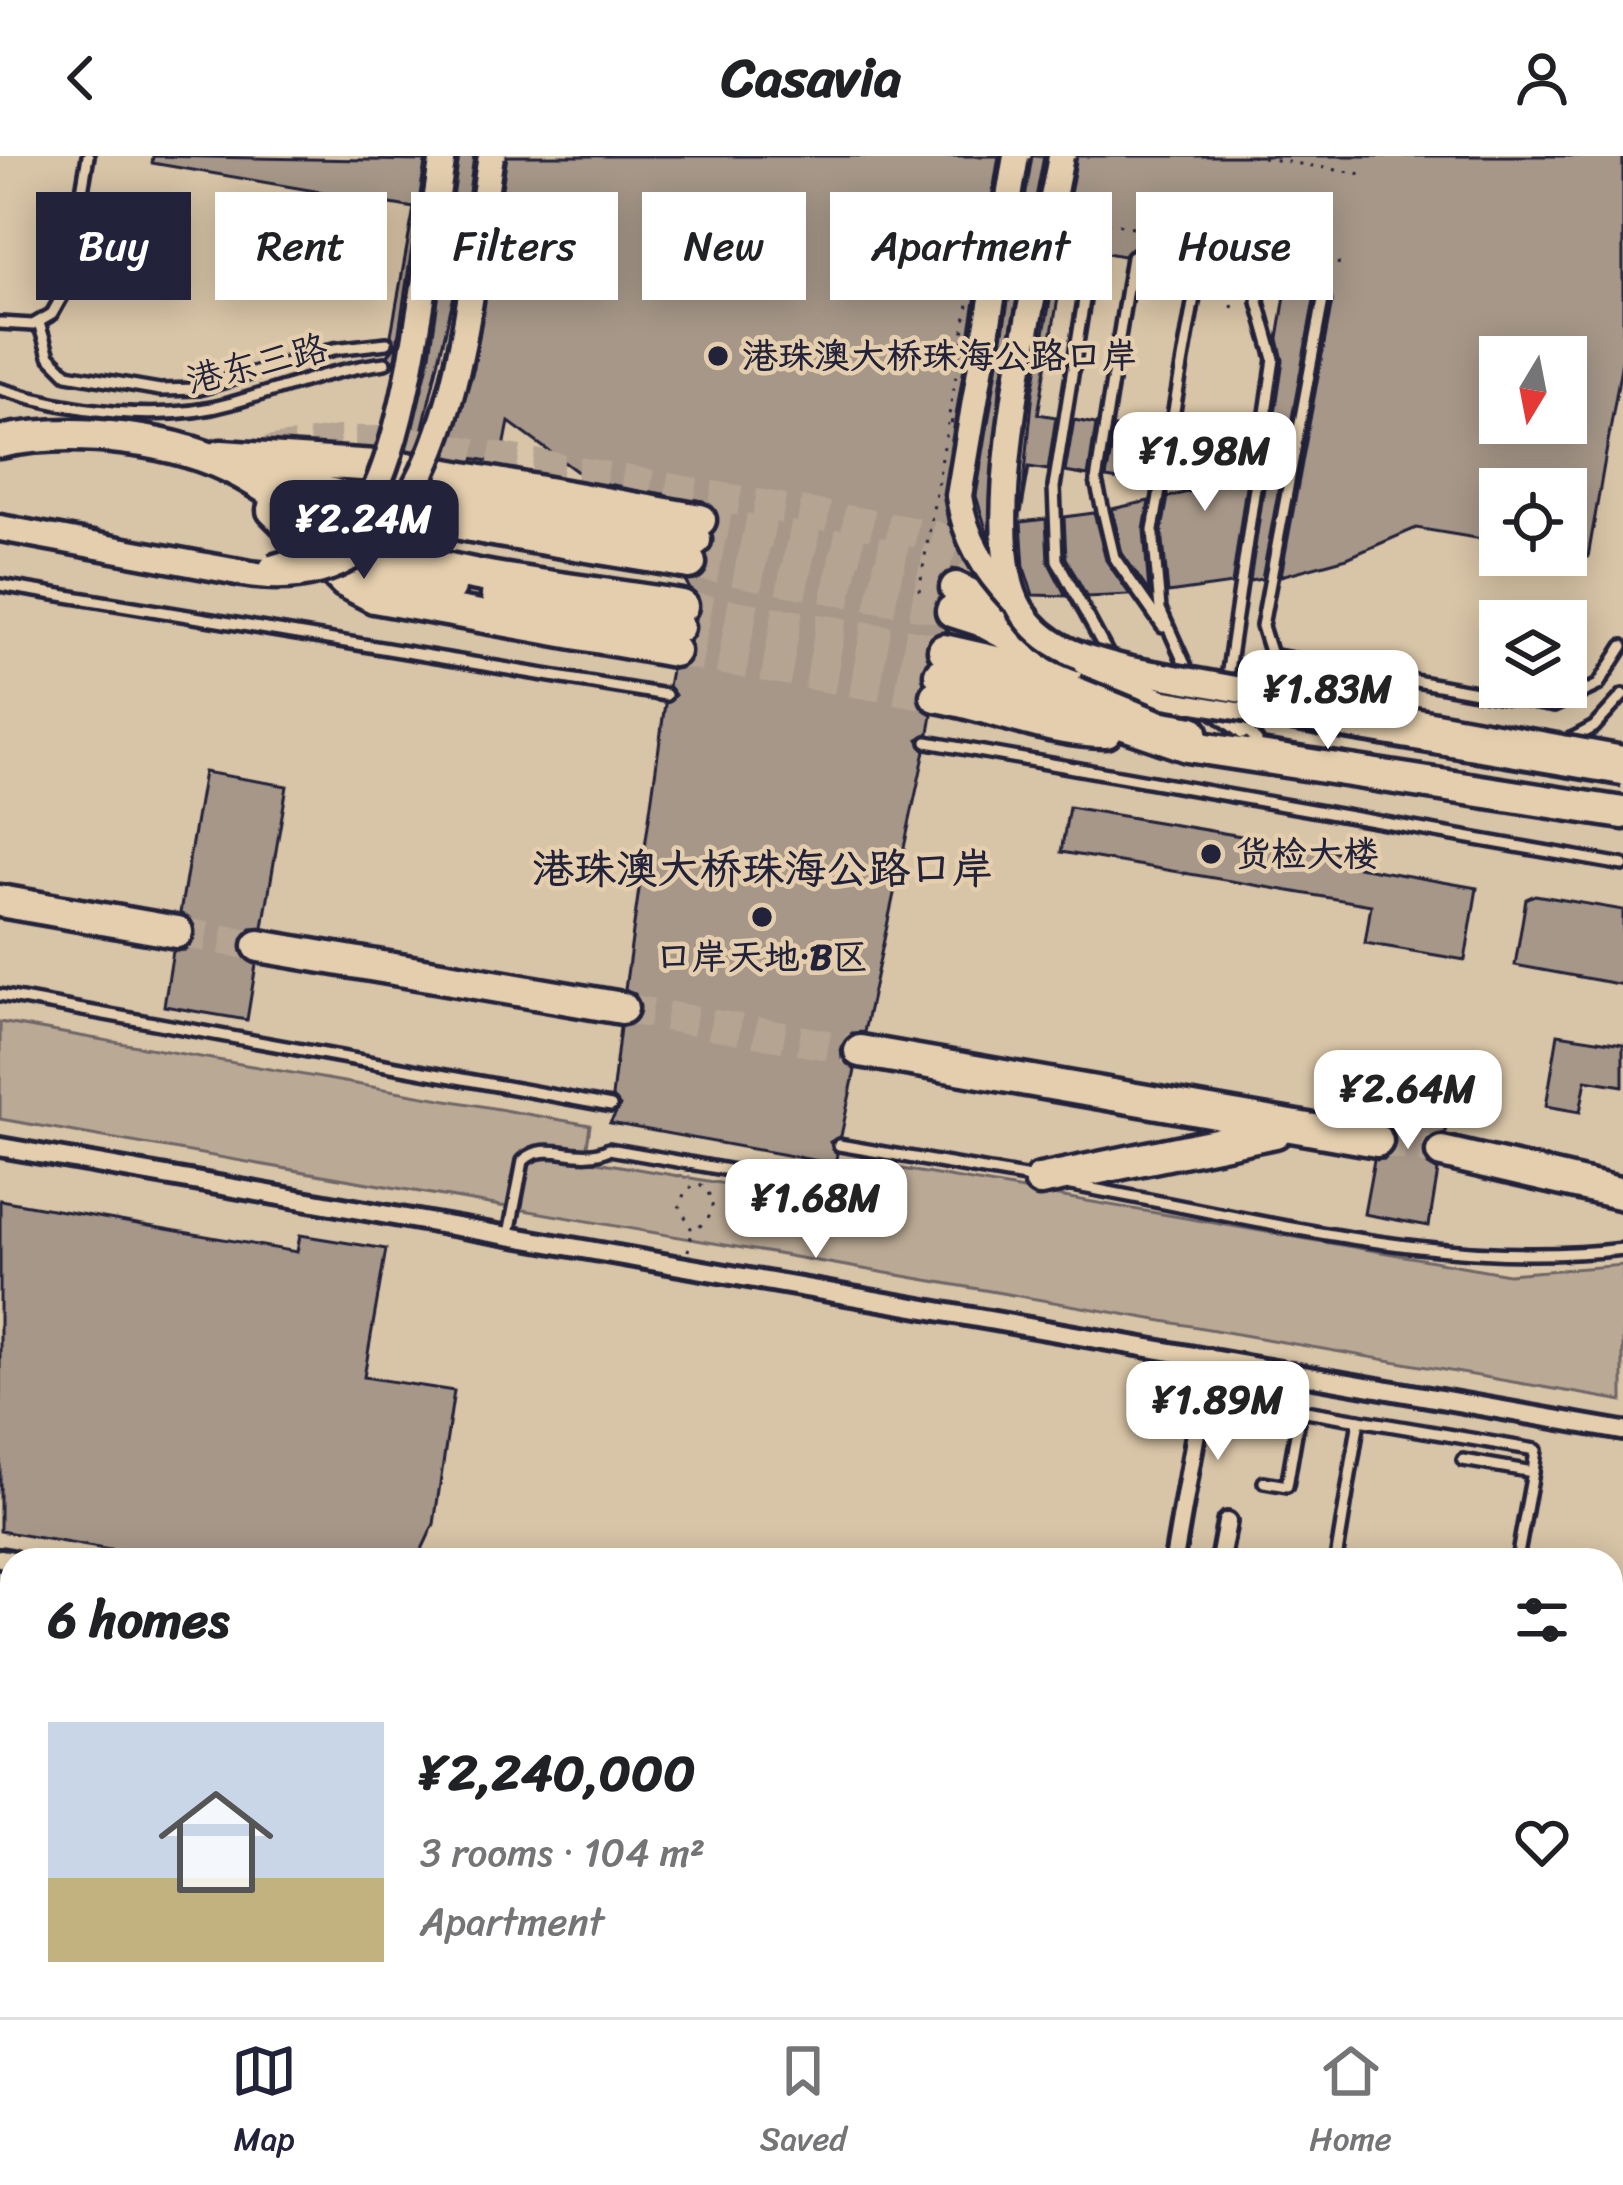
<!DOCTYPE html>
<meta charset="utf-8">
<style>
:root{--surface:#fff;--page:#f6f6f6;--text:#202124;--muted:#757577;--line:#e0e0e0;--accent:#22223b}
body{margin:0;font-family:Sriracha,"LXGW WenKai TC",sans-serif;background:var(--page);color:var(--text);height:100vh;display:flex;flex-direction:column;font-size:45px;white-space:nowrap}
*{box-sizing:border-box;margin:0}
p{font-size:39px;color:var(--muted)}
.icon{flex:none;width:66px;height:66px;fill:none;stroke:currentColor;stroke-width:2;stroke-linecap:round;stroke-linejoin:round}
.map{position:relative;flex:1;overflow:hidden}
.details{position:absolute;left:0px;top:1392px;width:1623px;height:471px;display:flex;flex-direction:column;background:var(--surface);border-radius:36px 36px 0 0;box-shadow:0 6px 30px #0003}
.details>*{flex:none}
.hud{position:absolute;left:36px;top:36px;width:1551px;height:108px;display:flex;gap:24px}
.needle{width:78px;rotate:190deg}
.fabs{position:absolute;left:1479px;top:180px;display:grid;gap:24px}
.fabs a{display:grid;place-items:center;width:108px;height:108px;border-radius:0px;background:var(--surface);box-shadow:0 6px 30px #0003;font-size:60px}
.price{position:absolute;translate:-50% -102px;padding:0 27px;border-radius:24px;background:#fff;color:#222;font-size:39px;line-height:78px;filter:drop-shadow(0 3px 6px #0008)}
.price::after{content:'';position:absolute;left:50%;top:72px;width:36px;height:27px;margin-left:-18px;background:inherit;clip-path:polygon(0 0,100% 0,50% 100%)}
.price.active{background:var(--accent);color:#fff}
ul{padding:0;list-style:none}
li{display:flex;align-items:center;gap:36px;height:300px;padding:0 48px}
li span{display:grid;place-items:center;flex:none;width:336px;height:240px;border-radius:0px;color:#555}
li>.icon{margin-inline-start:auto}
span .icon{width:144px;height:144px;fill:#fffc;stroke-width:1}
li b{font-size:51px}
h2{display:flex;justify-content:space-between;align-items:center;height:144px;padding:0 48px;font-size:51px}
.chip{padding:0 42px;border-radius:0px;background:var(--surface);box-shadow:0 6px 30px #0003;font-size:42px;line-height:108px}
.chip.active{background:var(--accent);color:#fff}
header{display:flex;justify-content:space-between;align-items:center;height:156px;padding:0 48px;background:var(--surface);font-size:54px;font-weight:800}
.tab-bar{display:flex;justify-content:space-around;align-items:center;height:168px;border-top:3px solid var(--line);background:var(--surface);font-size:33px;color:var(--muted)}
.tab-bar a{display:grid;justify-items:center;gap:6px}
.tab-bar .active{color:var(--accent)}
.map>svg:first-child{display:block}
</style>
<header><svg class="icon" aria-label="back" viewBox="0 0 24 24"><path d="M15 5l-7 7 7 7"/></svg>Casavia<svg class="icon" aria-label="person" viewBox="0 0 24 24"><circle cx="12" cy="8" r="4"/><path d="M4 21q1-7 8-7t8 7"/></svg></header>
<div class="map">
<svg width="1623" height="1861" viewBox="0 0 1623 1861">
<rect width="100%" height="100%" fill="#d8c4a6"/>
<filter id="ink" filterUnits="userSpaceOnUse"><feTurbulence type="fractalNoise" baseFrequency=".00833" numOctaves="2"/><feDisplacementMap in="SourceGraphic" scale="24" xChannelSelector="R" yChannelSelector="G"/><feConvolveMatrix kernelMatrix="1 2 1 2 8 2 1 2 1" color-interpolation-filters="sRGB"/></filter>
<g filter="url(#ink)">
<path fill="#baa994" stroke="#6e6668" stroke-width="3" d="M0 866 590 969 585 1004 848 1049 856 1005 1508 1118 1623 1109V1245L0 963Z"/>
<g fill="#a69788" stroke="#22223b" stroke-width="3" fill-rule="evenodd">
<path d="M153 0 422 5 426 0 394 209 388 199 396 189 391 179 414 52 152 7Z"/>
<path d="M459 0H474L456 131 422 275 413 293 408 292 430 199Z"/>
<path d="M507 0H999L943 338 950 376 971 417 953 413 938 425 933 458 948 475 931 480 925 491 928 504 917 545 932 559 929 577 918 583 925 595 864 876 852 877 841 891 842 903 855 914 841 980 830 986 837 998 835 1008 610 967 620 950 612 941 620 871 636 865 641 854 635 838 625 833 665 548 675 539 668 530 671 514 690 507 701 452 686 426 706 418 719 358 703 345 590 325 509 266 501 307 447 298 474 212Z"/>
<path d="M1032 0H1044L1000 232 989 383 976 340Z"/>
<path d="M1077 0H1623V199L1588 401 1566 398V333H1500V386L1416 372 1347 402 1281 420 1332 145 1324 111 1292 95 1265 105 1253 121 1208 114 1199 104 1190 111 1141 103 1132 92 1123 100 1101 96 1095 85 1083 93 1067 90 1038 258 1056 261 1048 314 1029 311 1021 357 1033 236ZM1500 201H1566V267H1500Z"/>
<path d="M1291 114 1308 122 1314 144 1262 423 1250 425 1283 204 1278 183 1287 127 1272 124Z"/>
<path d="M1074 264 1096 268 1088 320 1065 316Z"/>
<path d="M1115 272 1161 280 1152 329 1106 322Z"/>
<path d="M1254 274 1232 428 1168 437 1162 374 1168 341 1192 335 1170 332 1178 283 1233 292Z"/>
<path d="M1149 345 1144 374 1149 436 1122 397 1112 353Z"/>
<path d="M1094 357 1106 404 1130 439 1087 441 1066 402 1064 361Z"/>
<path d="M1046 363 1048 405 1066 440 1033 439 1024 412 1021 366Z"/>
<path d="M204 616 287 630 263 771 251 772 240 786 241 798 256 809 247 864 164 850 173 795 185 794 196 780 195 768 180 757Z"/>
<path d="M1069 651 1360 700 1358 711 1477 732 1465 804 1365 787 1371 749 1061 696Z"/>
<path d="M1535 739 1623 754V829L1515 809 1526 743Z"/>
<path d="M1558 878 1623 888V930L1586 924 1580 956 1546 950Z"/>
<path d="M1388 922 1453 933 1445 977 1429 982 1423 993 1428 1009 1438 1015 1429 1070 1364 1058 1374 1004 1385 1003 1396 989 1395 977 1380 966Z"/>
<path d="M0 1044 297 1096 300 1079 386 1093 364 1221 454 1235 434 1368 417 1404H168L0 1375Z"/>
</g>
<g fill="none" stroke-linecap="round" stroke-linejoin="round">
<g stroke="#b4a491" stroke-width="30" stroke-dasharray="30 15" stroke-linecap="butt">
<path d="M266 296 338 285H407L935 380 964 394 988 425"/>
<path d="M700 364 955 409"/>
<path d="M695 384 956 432"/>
<path d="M690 407 952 455"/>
<path d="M682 450 944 494"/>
<path d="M678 471 940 518"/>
<path d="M674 495 936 540"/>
<path d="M177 776 259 790"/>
<path d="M622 852 860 895"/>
<path d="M1377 985 1442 996"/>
</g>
<defs>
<g id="lane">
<path d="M1092 94 1054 331 1057 404 1111 504"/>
<path d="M1132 101 1096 325 1114 401 1163 471"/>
<path d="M0 167 33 169 52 158 65 135 88 0"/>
<path d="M39 167 49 200 67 218 160 234 199 233 334 193 387 187"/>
<path d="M0 233C70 255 160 268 232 247 284 232 330 214 385 207"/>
<path d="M0 429 666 539"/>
<path d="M1191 522 1160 453 1153 374 1199 113"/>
<path d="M1226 528 1274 203 1258 146 1261 124 1269 113 1291 104 1316 116 1323 144 1262 470 1271 499 1554 550 1598 529 1623 490"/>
<path d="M1208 552 1242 578"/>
<path d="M1229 557 1257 585"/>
<path d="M927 586 1623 709"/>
<path d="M1566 586 1594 571 1623 539"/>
<path d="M0 839 611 950"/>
<path d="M839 989 1036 1023"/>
<path d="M1071 1029C1251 1061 1439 1115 1623 1093"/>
<path d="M509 1078 523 1005C546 982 578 1009 609 993L820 1030"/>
<path d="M1263 1249 1300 1254"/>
<path d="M1463 1304 1533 1316 1517 1404"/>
<path d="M1264 1326 1287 1330 1300 1254 1359 1264"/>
<path d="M1336 1404 1359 1264 1536 1294 1533 1316"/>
<path d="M1611 1689H1623"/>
<path d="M1434 1861 1435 1851"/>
</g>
<g id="street">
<path d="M0 991 1623 1275"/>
<path d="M0 1402 12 1404"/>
<path d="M1174 1404 1209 1202"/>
<path d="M1220 1404 1227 1366"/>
<path d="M0 1827 12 1829"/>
<path d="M139 1851 197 1861"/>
<path d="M1094 1861 1095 1851"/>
<path d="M1142 1861 1143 1851"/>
</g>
<g id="secondary">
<path d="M0 372 233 415"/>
<path d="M1611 1810 1623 1785"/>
<path d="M1584 1861 1589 1851"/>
</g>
<g id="highway">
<path d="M0 286C73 271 176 281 241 317 288 343 325 375 376 393 473 426 582 433 682 450"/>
<path d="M221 300 407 312 700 364"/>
<path d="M261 316C399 365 546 382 690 407"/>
<path d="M455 341 695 384"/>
<path d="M273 354 345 426 374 441 674 495"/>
<path d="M330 384 363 411 450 431"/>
<path d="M956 432 1005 455"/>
<path d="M497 439 678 471"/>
<path d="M952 455 980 464 1192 576"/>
<path d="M944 494 1031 514 1101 560 1188 590 1623 657"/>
<path d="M940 518 1015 532 1058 556"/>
<path d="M936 540C993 550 1048 576 1106 576"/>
<path d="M0 745 177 776"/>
<path d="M259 790 622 852"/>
<path d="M860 895 1377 985"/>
<path d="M1442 996 1623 1038"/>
<path d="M1040 1024 1275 976"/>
</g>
</defs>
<use href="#lane" stroke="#22223b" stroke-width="18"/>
<use href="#street" stroke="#22223b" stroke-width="26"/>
<use href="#secondary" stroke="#22223b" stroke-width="33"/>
<use href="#highway" stroke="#22223b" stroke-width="39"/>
<g stroke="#22223b" stroke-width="3" stroke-dasharray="3 9" stroke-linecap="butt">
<path d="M1251 0 1362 18"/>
<path d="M1071 60 1274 96"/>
<path d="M1325 105 1347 109"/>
<path d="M1156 138 1166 79"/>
<path d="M1232 152 1243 92"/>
<path d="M953 266 948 265 972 125"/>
<path d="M1115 295 1153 303"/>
<path d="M1180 308 1208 313"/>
<path d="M919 435 948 267"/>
<path d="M700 1028C719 1044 715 1065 692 1074L679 1049 686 1034Z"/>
<path d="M688 1095 692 1075"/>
<path d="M0 1860 6 1861"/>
</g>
<use href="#lane" stroke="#e4cead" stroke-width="9"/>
<use href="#street" stroke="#e4cead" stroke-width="16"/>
<use href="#secondary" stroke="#e4cead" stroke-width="24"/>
<use href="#highway" stroke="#e4cead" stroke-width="30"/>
<defs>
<path id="street-bridge" d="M1084 510 1165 543 1623 620"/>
<g id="secondary-bridge">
<path d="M1061 0C1044 97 972 375 1021 454 1047 495 1087 503 1131 514L1623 603"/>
<path d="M272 412C300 404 331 393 352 371 409 312 428 87 443 0"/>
<path d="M233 415C459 464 466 147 491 0"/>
<path d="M1014 445C984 413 965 383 959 340L1016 0"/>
</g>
</defs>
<use href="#street-bridge" stroke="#22223b" stroke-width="26" stroke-linecap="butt"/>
<use href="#secondary-bridge" stroke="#22223b" stroke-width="33" stroke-linecap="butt"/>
<use href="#street-bridge" stroke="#e4cead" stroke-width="16"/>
<use href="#secondary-bridge" stroke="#e4cead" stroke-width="24"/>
</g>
</g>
<g fill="#22223b" stroke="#e4cead" stroke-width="4.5">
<circle cx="718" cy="200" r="12"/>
<circle cx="1211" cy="698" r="12"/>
<circle cx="762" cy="761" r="12"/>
</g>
<g text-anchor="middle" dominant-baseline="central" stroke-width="9" stroke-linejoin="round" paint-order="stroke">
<g font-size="36" font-weight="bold" fill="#22223b" stroke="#e4cead" text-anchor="start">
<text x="742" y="200">港珠澳大桥珠海公路口岸</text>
<text x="1235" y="698">货检大楼</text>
<text x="762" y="801" text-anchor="middle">口岸天地·B区</text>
</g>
<g font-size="36" fill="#22223b" stroke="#e4cead">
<text transform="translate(257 208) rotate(-14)">港东三路</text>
</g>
<g font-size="42" font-weight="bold" fill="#22223b" stroke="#e4cead">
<text x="763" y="713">港珠澳大桥珠海公路口岸</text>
</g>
</g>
</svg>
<div class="fabs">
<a><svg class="needle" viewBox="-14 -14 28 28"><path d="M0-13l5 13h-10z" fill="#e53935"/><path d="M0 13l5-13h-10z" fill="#757577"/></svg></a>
<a><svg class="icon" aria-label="locate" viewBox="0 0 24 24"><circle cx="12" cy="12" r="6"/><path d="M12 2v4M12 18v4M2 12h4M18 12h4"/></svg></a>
<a><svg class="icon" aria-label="layers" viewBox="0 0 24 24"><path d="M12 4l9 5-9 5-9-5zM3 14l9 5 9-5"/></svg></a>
</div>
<b class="price" style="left:1205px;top:358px">¥1.98M</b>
<b class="price active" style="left:364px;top:426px">¥2.24M</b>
<b class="price" style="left:1328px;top:596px">¥1.83M</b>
<b class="price" style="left:1408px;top:996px">¥2.64M</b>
<b class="price" style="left:816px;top:1105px">¥1.68M</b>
<b class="price" style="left:1218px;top:1307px">¥1.89M</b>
<div class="hud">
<a class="chip active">Buy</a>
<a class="chip">Rent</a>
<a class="chip">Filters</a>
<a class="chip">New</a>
<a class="chip">Apartment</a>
<a class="chip">House</a>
</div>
<section class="details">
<h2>6 homes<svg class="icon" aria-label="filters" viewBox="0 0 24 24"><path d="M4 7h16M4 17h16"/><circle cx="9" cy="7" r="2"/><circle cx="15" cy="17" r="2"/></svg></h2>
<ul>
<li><span style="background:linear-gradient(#c9d6e8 65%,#c2b280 0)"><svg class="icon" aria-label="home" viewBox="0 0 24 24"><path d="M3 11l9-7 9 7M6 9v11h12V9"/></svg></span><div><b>¥2,240,000</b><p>3 rooms · 104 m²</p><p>Apartment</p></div><svg class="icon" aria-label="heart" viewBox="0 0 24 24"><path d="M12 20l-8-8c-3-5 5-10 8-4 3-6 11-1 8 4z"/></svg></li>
</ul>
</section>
</div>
<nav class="tab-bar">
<a class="active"><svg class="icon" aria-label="map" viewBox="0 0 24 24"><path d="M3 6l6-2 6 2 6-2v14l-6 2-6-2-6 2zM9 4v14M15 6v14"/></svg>Map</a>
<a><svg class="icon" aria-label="saved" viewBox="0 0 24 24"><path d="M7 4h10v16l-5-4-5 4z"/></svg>Saved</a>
<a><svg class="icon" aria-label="home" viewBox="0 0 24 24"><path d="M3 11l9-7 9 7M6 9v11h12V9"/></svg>Home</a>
</nav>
